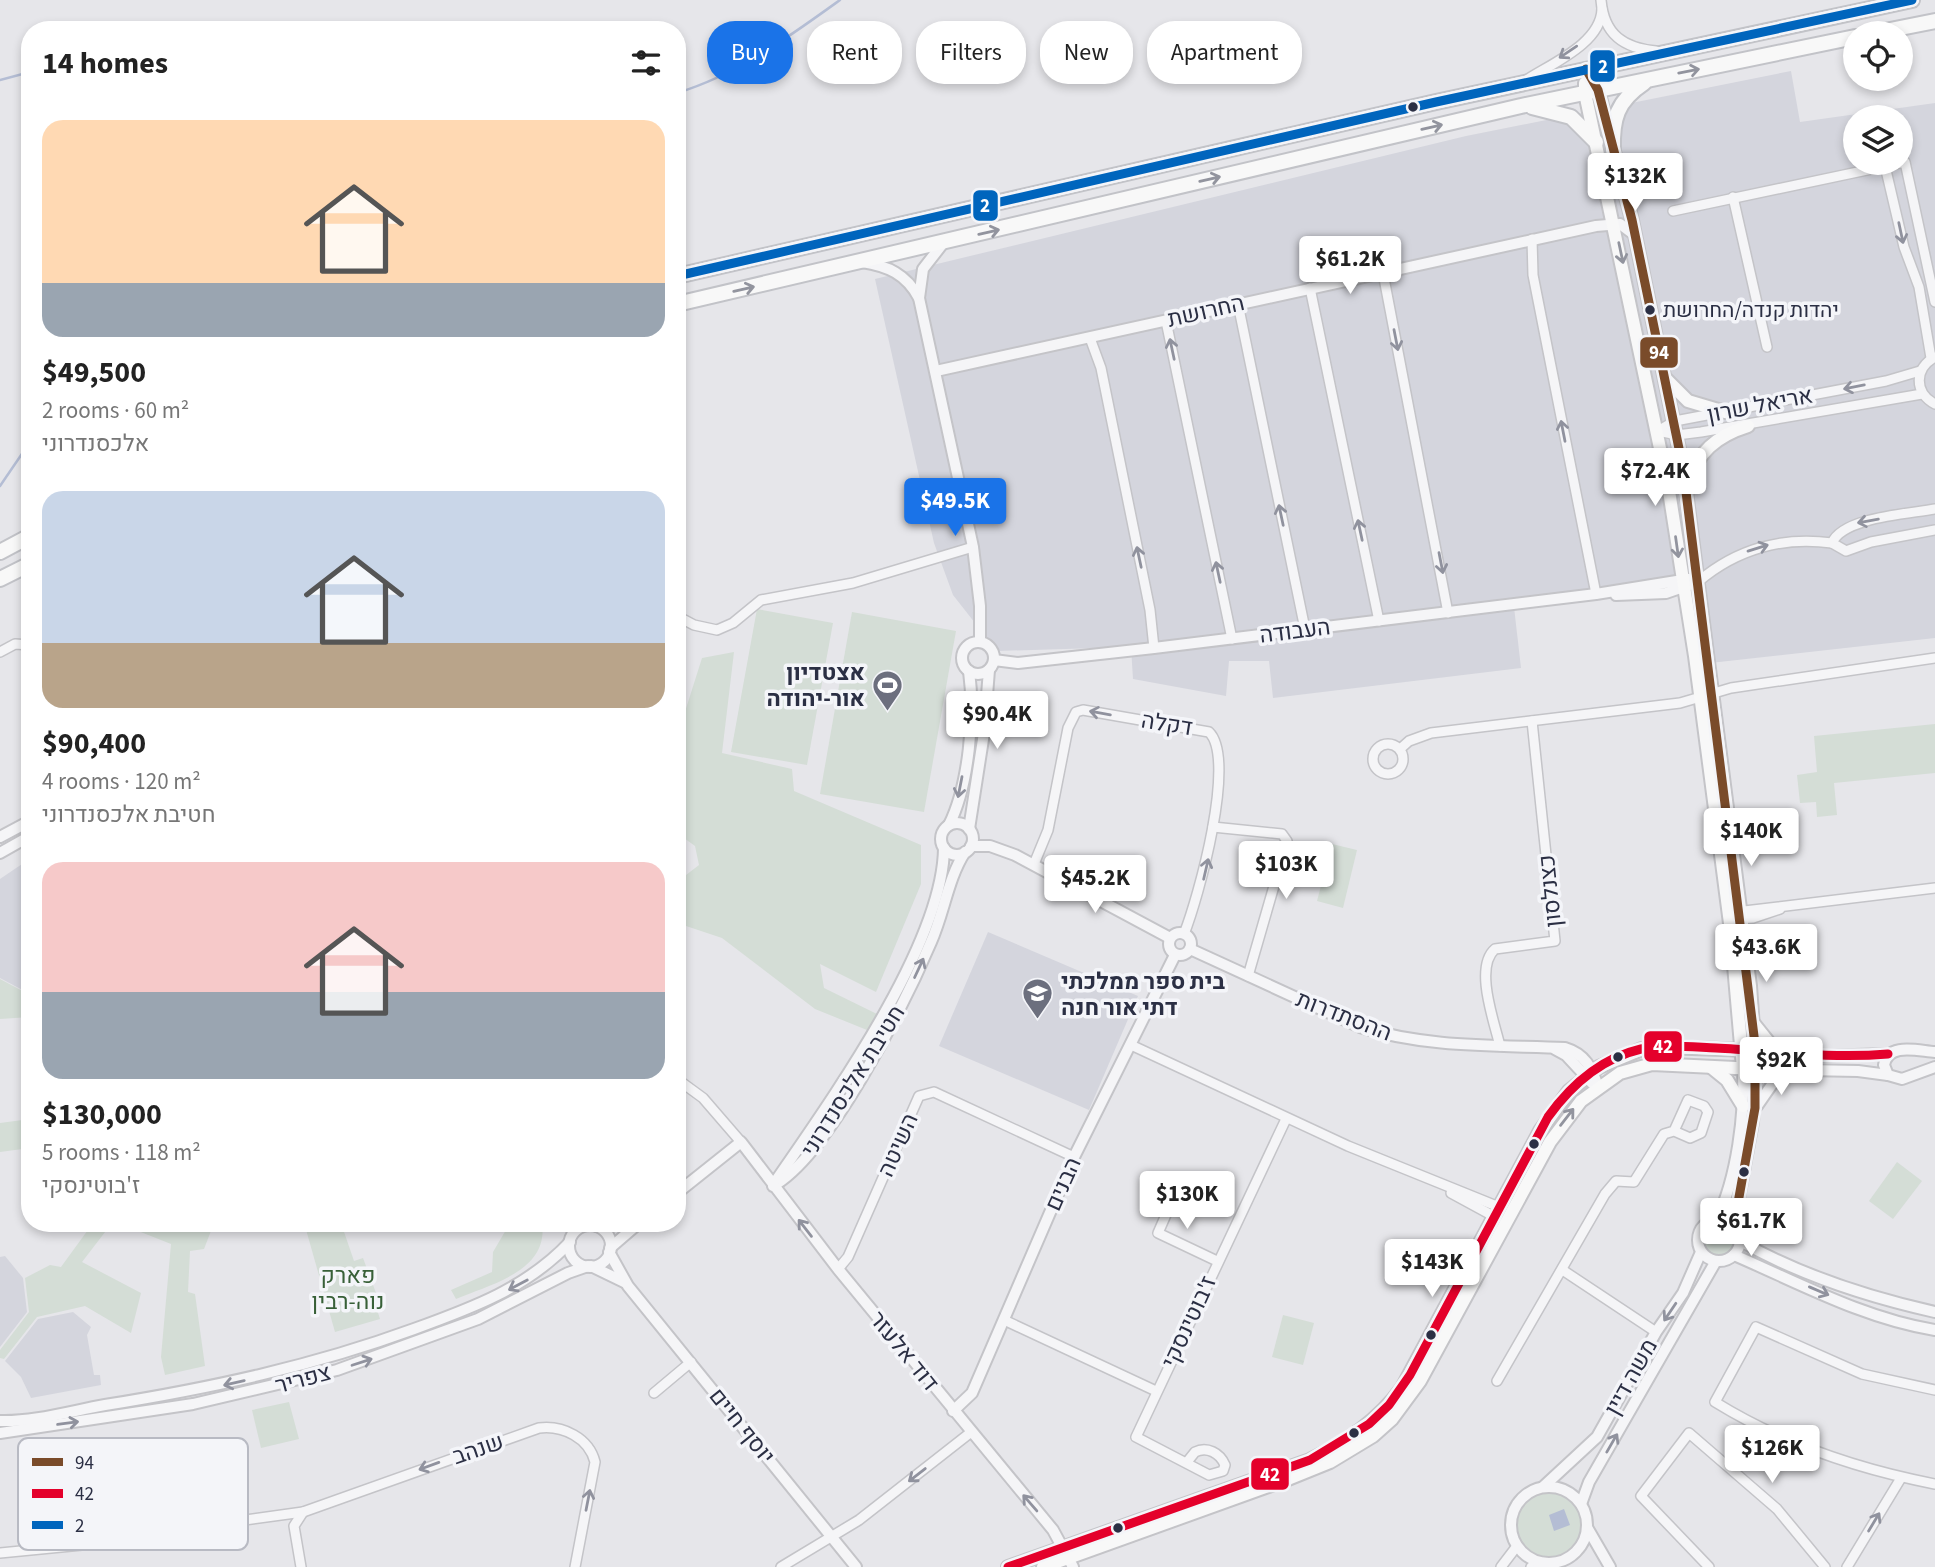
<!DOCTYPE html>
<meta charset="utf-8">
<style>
:root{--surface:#fff;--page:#f6f6f6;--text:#222;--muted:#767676;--accent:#1a73e8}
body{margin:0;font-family:"Source Sans 3",Heebo,sans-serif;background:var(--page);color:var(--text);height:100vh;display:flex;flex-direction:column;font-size:26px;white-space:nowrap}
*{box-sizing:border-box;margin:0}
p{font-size:23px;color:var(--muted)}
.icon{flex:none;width:38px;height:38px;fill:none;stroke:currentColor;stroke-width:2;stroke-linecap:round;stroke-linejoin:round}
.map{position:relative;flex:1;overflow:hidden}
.side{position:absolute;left:21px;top:21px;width:665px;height:1211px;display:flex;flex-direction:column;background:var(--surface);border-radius:28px;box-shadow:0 4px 10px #0003}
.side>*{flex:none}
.banner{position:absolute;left:707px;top:21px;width:665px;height:63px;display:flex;gap:14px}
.controls{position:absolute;left:1843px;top:21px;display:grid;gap:14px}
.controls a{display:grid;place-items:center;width:70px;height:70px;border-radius:50%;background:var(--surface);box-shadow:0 4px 10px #0003;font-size:35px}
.price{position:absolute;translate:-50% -60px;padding:0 16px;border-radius:7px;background:#fff;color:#222;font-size:23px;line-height:46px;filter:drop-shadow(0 2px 4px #0008)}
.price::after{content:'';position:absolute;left:50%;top:42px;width:21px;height:16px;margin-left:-10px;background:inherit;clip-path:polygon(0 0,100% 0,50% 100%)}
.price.active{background:var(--accent);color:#fff}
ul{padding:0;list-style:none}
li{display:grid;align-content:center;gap:14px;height:371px;padding:0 21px}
li span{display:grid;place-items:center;height:217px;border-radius:21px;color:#555}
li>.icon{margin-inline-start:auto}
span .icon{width:126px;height:126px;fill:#fffc;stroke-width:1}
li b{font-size:30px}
h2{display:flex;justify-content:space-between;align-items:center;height:84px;padding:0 21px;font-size:30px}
.chip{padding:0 24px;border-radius:28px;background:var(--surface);box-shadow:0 4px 10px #0003;font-size:24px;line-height:63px}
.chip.active{background:var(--accent);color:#fff}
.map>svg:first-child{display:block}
</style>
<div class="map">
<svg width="1935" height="1567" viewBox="0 0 1935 1567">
<rect width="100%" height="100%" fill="#e6e6ea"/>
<g fill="#d4d5dd" fill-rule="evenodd">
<path d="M1791 71 1800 122 1935 103V638L1710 663 1697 578 1514 607 1521 668 1273 698 1269 661H1229L1226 696 1133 679 1131 647 997 651 953 595 934 543 875 279 1466 136ZM1855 117H1900V163H1855Z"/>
<path d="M28 860 30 863V994L0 978V879Z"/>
<path d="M988 932 1138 996 1089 1110 939 1046Z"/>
<path d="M5 1256 23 1278 27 1312 0 1347V1257Z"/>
<path d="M73 1312 91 1327 87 1335 94 1375H100L101 1385 31 1398 21 1377 5 1361 38 1319Z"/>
</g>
<g fill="#d4ddd6">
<path d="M757 609 833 623 807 765 731 752Z"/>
<path d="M852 612 956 631 924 812 820 794Z"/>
<path d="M734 652 722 753 792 769 794 791 921 845V884L876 992 820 964 824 988 877 1014 867 1030 815 1009 722 938 677 923V882L699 865 695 846 677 833V737L702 658Z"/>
<path d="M1935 724V773L1834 783 1837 815 1817 817 1816 802 1800 803 1797 775 1817 772 1814 736Z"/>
<path d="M1332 844 1357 850 1343 908 1317 901Z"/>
<path d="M0 979 30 995V1017L0 1019Z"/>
<path d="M30 1119V1148L0 1152V1123Z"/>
<path d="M1897 1162 1922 1181 1893 1219 1869 1201Z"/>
<circle cx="1719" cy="1240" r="20"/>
<path d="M93 1223H112L82 1262 141 1293 131 1333 85 1306 37 1317 4 1359 0 1358V1350L29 1312 25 1278 50 1265 61 1267Z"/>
<path d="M118 1223H214L204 1249 190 1251 188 1292 195 1294 205 1366 165 1375 161 1357 171 1244Z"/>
<path d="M282 1223H341L354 1261 363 1258 376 1293 372 1294 380 1319 335 1332 305 1226 285 1232Z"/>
<path d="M510 1223H542C549 1271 491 1284 456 1299L451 1290 492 1272 493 1252Z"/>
<path d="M1283 1315 1314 1323 1303 1365 1272 1357Z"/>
<path d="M289 1402 299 1439 261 1448 252 1410Z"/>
<circle cx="1549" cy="1525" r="37"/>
</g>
<path fill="#b4bdd4" d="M1564 1509 1570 1525 1554 1531 1549 1515Z"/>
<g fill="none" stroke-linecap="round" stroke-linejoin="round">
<g stroke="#b4bdd4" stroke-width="2.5">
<path d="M0 80 30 72"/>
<path d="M677 93C737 75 790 36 840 0"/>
<path d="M0 486 30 442"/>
</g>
<defs>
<g id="minor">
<path d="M1601 0C1604 35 1624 48 1656 51"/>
<path d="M1528 79C1553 63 1601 43 1602 9"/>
<path d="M1885 166 1904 247 1919 287 1931 358"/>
<path d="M1733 197 1767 347"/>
<path d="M1673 211 1905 162 1935 302"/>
<path d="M1532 239 1533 275 1596 594"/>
<path d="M1383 273 1448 613"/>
<path d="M1310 288 1379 621"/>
<path d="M1238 304 1305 629"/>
<path d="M1166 321 1232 639"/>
<path d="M1090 338 1101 368 1150 610 1154 648"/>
<path d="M1935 357C1914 368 1914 393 1935 404"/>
<path d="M1658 431 1675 421 1886 381 1920 371"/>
<path d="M1658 431 1677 435 1701 432 1922 394"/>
<path d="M1935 509C1909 514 1843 517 1832 543L1846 551 1871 542 1935 530"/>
<path d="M1699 581C1737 549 1783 536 1832 543"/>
<path d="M677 616 694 625 717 630 733 623 761 600 853 583 973 547"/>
<path d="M0 652 15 644 30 645"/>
<circle cx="1388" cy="759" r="15"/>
<path d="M1400 749 1409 741 1431 733 1680 703 1731 688 1935 658"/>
<path d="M1213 827 1282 834 1287 841 1248 976"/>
<path d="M23 840 30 850"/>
<path d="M1034 864 1048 830 1068 728 1076 712 1083 710 1209 732C1237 759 1198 899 1184 934"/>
<path d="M1736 912 1935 888"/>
<path d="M1736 919 1753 918 1780 909"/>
<path d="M1131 1045 1348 1146 1499 1207"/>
<path d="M1500 1046C1494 1021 1474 967 1495 949L1555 941 1532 721"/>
<path d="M677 1079 703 1098 741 1142"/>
<path d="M1451 1193 1497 1218"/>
<path d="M1175 1194 1158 1233 1217 1261"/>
<path d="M838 1269 848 1257 919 1096 934 1092 1074 1157"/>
<path d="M1564 1271 1656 1332"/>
<path d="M1004 1320 1156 1391"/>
<path d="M1497 1381 1605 1194 1616 1181 1634 1182 1664 1134 1674 1131 1690 1138 1701 1133 1708 1112 1704 1106 1688 1100 1674 1131"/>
<path d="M1935 1390 1862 1374 1756 1327 1715 1402C1783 1444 1857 1469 1935 1484"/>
<path d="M654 1393 691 1362"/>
<path d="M1187 1462 1195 1452C1207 1446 1220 1453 1225 1465L1223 1471 1209 1475 1136 1437 1286 1119"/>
<path d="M132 1522 134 1538 161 1537 160 1521 207 1513 209 1525 303 1512 539 1428C563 1425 589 1438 595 1462L575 1567"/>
<path d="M0 1553 92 1544"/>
<path d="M301 1567 294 1526 303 1512"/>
<path d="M781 1567 859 1520 970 1433"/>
<path d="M1501 1567 1517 1546"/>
<path d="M1531 1567 1540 1562"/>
<path d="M1709 1567 1641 1496 1689 1433 1777 1509 1825 1567"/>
<path d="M1847 1567 1901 1478"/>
</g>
<g id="tertiary">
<path d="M944 242 923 269 919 298 973 547 980 606V642"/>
<path d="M862 262C888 266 906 274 919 298"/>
<path d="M936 371 1596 226 1620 224 1636 236"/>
<path d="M1616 595 1666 593 1689 585"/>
<circle cx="978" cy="658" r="16"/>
<path d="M994 660 1018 663 1154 648 1596 594 1689 579"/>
<circle cx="957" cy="839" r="16"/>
<path d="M949 825C969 785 975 715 969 671"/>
<path d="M969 829 984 733 989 670"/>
<path d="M0 837 30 821"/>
<path d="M971 846H990L1015 855 1170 938"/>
<path d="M0 853 30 836"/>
<circle cx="1180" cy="944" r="11"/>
<path d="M1190 949 1360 1027C1427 1048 1496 1045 1565 1048 1585 1054 1592 1068 1598 1087"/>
<path d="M1555 1049 1566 1055 1592 1083"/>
<path d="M1755 1050 1821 1056 1888 1054"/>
<path d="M1935 1052C1918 1051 1888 1042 1884 1065L1888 1075 1902 1079 1935 1067"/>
<path d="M1757 1106 1773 1083 1792 1072"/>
<path d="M775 1182C830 1102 943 945 944 848"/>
<path d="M773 1186C829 1155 905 1003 931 942 944 913 948 878 965 852"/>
<path d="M677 1193 741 1142 838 1269 1053 1530 1073 1567"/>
<circle cx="1719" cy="1240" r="21"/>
<path d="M1717 1219C1737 1177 1745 1114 1743 1068"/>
<path d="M1734 1225 1753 1122 1756 1069 1858 1071 1888 1075"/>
<circle cx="590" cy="1246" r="21"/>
<path d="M597 1226 627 1223"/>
<path d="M1740 1241C1800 1275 1868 1297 1935 1312"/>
<path d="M610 1248 639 1223"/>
<path d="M609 1252 628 1286 856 1567"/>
<path d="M1734 1255C1799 1283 1865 1319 1935 1330"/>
<path d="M591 1266 624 1282"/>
<path d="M953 1411 972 1393 1074 1157 1175 955"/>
<path d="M0 1421C34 1422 71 1411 105 1405 211 1388 313 1366 414 1329 472 1308 527 1288 570 1242"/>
<path d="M0 1433 193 1404 337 1370 478 1319 568 1273 588 1266"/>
<circle cx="1549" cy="1525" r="38"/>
<path d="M1543 1487 1597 1437 1656 1332 1683 1293 1701 1252"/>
<path d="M1581 1504 1589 1482 1716 1261"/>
<path d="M1588 1529 1610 1567"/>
</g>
<g id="secondary">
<path d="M1585 83V93L1669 491 1695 656 1731 931 1743 1068"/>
<path d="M1666 379 1688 401 1725 412"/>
<path d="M1686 485C1698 452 1716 436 1748 426"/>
<path d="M1754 1024 1770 1044 1786 1054"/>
<path d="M1711 1067 1727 1080 1743 1106"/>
<path d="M1008 1567 1310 1460C1346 1442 1378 1421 1402 1388L1540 1131 1569 1091 1599 1067 1642 1049 1663 1047 1750 1050"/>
<path d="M1043 1567 1288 1479 1330 1462 1373 1436 1392 1419 1420 1381 1550 1142 1581 1101 1620 1073 1652 1064 1756 1069 1750 986 1683 468 1632 220 1598 90 1586 69"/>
</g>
<g id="primary">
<path d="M1875 33 1935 21"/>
<path d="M1532 107 1571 117 1596 142"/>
<path d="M1613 150C1612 119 1617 101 1644 83"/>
<path d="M677 276 1436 102 1912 0"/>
<path d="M677 304 1521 106 1855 37"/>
<path d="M0 552 30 536"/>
<path d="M0 579 30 564"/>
</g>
</defs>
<use href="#minor" stroke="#c4c4c8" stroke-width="12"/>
<use href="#tertiary" stroke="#c4c4c8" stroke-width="14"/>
<use href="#secondary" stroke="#c4c4c8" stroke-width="16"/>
<use href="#primary" stroke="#c2c3c8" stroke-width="18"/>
<use href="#minor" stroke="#f5f5f7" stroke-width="9"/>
<use href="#tertiary" stroke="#f5f5f7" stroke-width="10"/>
<use href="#secondary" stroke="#f8f8f8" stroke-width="12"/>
<use href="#primary" stroke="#f8f8f8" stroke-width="14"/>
<defs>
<path id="bus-1" d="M1586 69 1598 90 1632 220 1683 468 1755 1044V1108L1734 1225"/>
<path id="bus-2" d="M1008 1567 1310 1460 1369 1424 1389 1405 1410 1375 1548 1117C1571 1085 1602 1058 1641 1049 1665 1044 1692 1047 1716 1048 1774 1051 1830 1059 1888 1054"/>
<path id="bus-3" d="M677 276 1436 102 1912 0"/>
</defs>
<use href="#bus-1" stroke="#f4f5f9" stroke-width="14"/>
<use href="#bus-2" stroke="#f4f5f9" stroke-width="14"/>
<use href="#bus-3" stroke="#f4f5f9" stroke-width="14"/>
<use href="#bus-1" stroke="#7a4b2a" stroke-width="9"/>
<use href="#bus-2" stroke="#e4002b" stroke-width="9"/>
<use href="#bus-3" stroke="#0065bd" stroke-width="9"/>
</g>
<defs><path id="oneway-shaft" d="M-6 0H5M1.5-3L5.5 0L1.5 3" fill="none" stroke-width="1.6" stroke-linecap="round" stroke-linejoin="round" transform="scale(1.75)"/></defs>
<g stroke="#90929e">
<use href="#oneway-shaft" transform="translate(1568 52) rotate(146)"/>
<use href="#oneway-shaft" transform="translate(1901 233) rotate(78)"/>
<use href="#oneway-shaft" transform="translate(1396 340) rotate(79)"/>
<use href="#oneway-shaft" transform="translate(1172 349) rotate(-102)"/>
<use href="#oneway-shaft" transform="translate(1854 387) rotate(169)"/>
<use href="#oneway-shaft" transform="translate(1563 431) rotate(-101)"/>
<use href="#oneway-shaft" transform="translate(1281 515) rotate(-102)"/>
<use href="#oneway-shaft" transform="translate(1868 521) rotate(170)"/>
<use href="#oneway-shaft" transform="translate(1360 530) rotate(-102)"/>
<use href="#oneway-shaft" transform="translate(1758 548) rotate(-17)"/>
<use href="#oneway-shaft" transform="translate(1139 557) rotate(-102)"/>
<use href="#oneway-shaft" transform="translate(1441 563) rotate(79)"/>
<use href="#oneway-shaft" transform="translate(1218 572) rotate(-102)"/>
<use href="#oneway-shaft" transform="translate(1100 713) rotate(-170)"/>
<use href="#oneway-shaft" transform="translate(960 787) rotate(101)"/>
<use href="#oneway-shaft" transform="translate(1206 869) rotate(-77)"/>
<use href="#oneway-shaft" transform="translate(919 968) rotate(-65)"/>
<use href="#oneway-shaft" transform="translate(805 1228) rotate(-128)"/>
<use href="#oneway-shaft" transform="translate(518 1285) rotate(152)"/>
<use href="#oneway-shaft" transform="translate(1819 1291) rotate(23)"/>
<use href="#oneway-shaft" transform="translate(1670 1312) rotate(124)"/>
<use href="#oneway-shaft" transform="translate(362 1362) rotate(-18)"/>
<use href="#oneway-shaft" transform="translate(234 1383) rotate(167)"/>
<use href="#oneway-shaft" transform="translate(68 1423) rotate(-8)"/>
<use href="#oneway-shaft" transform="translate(1612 1443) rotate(-60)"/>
<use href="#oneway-shaft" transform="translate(429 1466) rotate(160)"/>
<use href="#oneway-shaft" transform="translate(917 1475) rotate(142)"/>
<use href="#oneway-shaft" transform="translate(588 1500) rotate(-79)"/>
<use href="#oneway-shaft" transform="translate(1030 1503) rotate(-131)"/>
<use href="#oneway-shaft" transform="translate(1874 1522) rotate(-59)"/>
</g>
<g stroke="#92949e">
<use href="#oneway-shaft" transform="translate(1689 71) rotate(-11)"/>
<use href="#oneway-shaft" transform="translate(1432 127) rotate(-13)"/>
<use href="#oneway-shaft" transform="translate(1210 179) rotate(-13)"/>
<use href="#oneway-shaft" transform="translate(989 232) rotate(-13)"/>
<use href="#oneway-shaft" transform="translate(1621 253) rotate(78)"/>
<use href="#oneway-shaft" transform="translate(744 289) rotate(-13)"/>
<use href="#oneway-shaft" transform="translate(1677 547) rotate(82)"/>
<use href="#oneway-shaft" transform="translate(1567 1117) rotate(-52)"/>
</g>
<defs>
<symbol id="stadium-pin" viewBox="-11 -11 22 30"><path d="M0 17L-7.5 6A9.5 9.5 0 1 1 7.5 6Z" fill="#6c6f7e" stroke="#f4f5f9"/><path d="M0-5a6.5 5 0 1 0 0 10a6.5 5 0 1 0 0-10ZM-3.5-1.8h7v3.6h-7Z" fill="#fff"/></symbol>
<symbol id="school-pin" viewBox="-11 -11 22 30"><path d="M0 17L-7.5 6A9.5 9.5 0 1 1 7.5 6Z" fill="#6c6f7e" stroke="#f4f5f9"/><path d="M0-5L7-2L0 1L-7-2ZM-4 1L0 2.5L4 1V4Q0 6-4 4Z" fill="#fff"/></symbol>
</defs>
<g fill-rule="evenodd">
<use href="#stadium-pin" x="870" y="668" width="35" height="47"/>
<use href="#school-pin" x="1020" y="976" width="35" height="47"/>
</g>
<g fill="#2b2f44" stroke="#f4f5f9" stroke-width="2.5">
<circle cx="1413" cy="107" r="6"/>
<circle cx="1650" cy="310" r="6"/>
<circle cx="1618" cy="1057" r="6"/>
<circle cx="1534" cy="1144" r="6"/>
<circle cx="1744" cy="1172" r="6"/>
<circle cx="1431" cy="1335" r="6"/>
<circle cx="1354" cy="1433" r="6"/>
<circle cx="1118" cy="1528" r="6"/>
</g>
<g text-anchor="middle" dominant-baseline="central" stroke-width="7" stroke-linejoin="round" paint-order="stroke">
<g font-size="21" fill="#2b2f44" stroke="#f4f5f9" text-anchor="start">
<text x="1663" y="310">יהדות קנדה/החרושת</text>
</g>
<g font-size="23" fill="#2b2f44" stroke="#f4f5f9">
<text transform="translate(1206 311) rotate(-13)">החרושת</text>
<text transform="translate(1760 405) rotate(-11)">אריאל שרון</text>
<text transform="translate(1295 631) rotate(-7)">העבודה</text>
<text transform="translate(1167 724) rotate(9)">דקלה</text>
<text transform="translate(1550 891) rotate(-96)">כצנלסון</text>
<text transform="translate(1344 1016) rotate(21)">ההסתדרות</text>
<text transform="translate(853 1081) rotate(-58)">חטיבת אלכסנדרוני</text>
<text transform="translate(898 1145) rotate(-66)">השיטה</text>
<text transform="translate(1063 1184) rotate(-66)">הבנים</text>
<text transform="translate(1189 1322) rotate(-65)">ז'בוטינסקי</text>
<text transform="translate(904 1351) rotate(51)">דוד אלעזר</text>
<text transform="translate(1631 1377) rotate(-61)">משה דיין</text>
<text transform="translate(303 1379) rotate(-15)">צפריר</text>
<text transform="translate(742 1426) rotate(51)">יוסף חיים</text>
<text transform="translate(478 1449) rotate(-19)">שנהב</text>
</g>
<g font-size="23" font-weight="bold" fill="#2b2f44" stroke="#f4f5f9" text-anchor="end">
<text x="865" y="672">אצטדיון<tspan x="865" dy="26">אור-יהודה</tspan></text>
<text x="1061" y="981" text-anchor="start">בית ספר ממלכתי<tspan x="1061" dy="26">דתי אור חנה</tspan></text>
</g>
<g font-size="23" fill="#386038" stroke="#f4f5f9">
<text x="348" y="1275">פארק<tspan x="348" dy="26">נוה-רבין</tspan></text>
</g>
</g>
<rect x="18" y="1438" width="230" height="112" rx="10" fill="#f4f5f9" stroke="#b8bac3" stroke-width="2"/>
<rect x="32" y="1458" width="31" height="8" fill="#7a4b2a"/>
<rect x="32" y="1489" width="31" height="9" fill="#e4002b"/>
<rect x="32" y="1521" width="31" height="8" fill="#0065bd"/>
<g font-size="19" fill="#2b2f44">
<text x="75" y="1469">94</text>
<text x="75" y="1500">42</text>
<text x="75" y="1532">2</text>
</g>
<g stroke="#f4f5f9" stroke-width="2.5">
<rect x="1589" y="49" width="27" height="34" rx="7" fill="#0065bd"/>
<rect x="972" y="189" width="27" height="33" rx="7" fill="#0065bd"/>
<rect x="1639" y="336" width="40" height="33" rx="7" fill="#7a4b2a"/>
<rect x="1643" y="1030" width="40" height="33" rx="7" fill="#e4002b"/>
<rect x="1250" y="1457" width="40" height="34" rx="7" fill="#e4002b"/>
</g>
<g font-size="19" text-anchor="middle" font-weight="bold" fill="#fff">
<text x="1603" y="73">2</text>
<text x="985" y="212">2</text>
<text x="1659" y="359">94</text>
<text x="1663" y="1053">42</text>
<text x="1270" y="1481">42</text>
</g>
</svg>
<div class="controls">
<a><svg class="icon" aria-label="locate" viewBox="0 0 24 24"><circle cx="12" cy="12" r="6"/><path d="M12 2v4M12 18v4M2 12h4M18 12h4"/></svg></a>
<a><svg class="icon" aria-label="layers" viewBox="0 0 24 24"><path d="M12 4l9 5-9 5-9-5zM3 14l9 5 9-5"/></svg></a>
</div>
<b class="price" style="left:1635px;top:213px">$132K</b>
<b class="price" style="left:1350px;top:296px">$61.2K</b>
<b class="price" style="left:1655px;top:508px">$72.4K</b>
<b class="price active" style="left:955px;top:538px">$49.5K</b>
<b class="price" style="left:997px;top:751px">$90.4K</b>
<b class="price" style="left:1751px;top:868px">$140K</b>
<b class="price" style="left:1286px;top:901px">$103K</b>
<b class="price" style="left:1095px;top:915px">$45.2K</b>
<b class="price" style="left:1766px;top:984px">$43.6K</b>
<b class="price" style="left:1781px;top:1097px">$92K</b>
<b class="price" style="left:1187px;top:1231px">$130K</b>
<b class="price" style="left:1751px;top:1258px">$61.7K</b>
<b class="price" style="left:1432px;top:1299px">$143K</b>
<b class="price" style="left:1772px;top:1485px">$126K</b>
<div class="banner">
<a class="chip active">Buy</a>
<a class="chip">Rent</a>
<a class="chip">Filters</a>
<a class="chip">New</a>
<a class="chip">Apartment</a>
</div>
<section class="side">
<h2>14 homes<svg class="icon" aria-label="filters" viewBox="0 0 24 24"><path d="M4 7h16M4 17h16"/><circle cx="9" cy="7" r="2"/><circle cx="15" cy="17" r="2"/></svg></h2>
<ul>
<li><span style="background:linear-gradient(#ffd9b3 75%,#9aa5b1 0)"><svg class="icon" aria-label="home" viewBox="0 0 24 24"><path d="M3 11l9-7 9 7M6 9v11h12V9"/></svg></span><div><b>$49,500</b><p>2 rooms · 60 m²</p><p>אלכסנדרוני</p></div></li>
<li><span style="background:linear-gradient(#c9d6e8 70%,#b9a48a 0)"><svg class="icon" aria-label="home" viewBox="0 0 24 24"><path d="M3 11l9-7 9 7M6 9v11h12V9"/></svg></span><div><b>$90,400</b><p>4 rooms · 120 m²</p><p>חטיבת אלכסנדרוני</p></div></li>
<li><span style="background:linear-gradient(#f6c9c9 60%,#9aa5b1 0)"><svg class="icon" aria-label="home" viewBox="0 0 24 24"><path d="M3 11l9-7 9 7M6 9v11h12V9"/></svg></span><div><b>$130,000</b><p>5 rooms · 118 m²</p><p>ז'בוטינסקי</p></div></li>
</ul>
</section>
</div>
